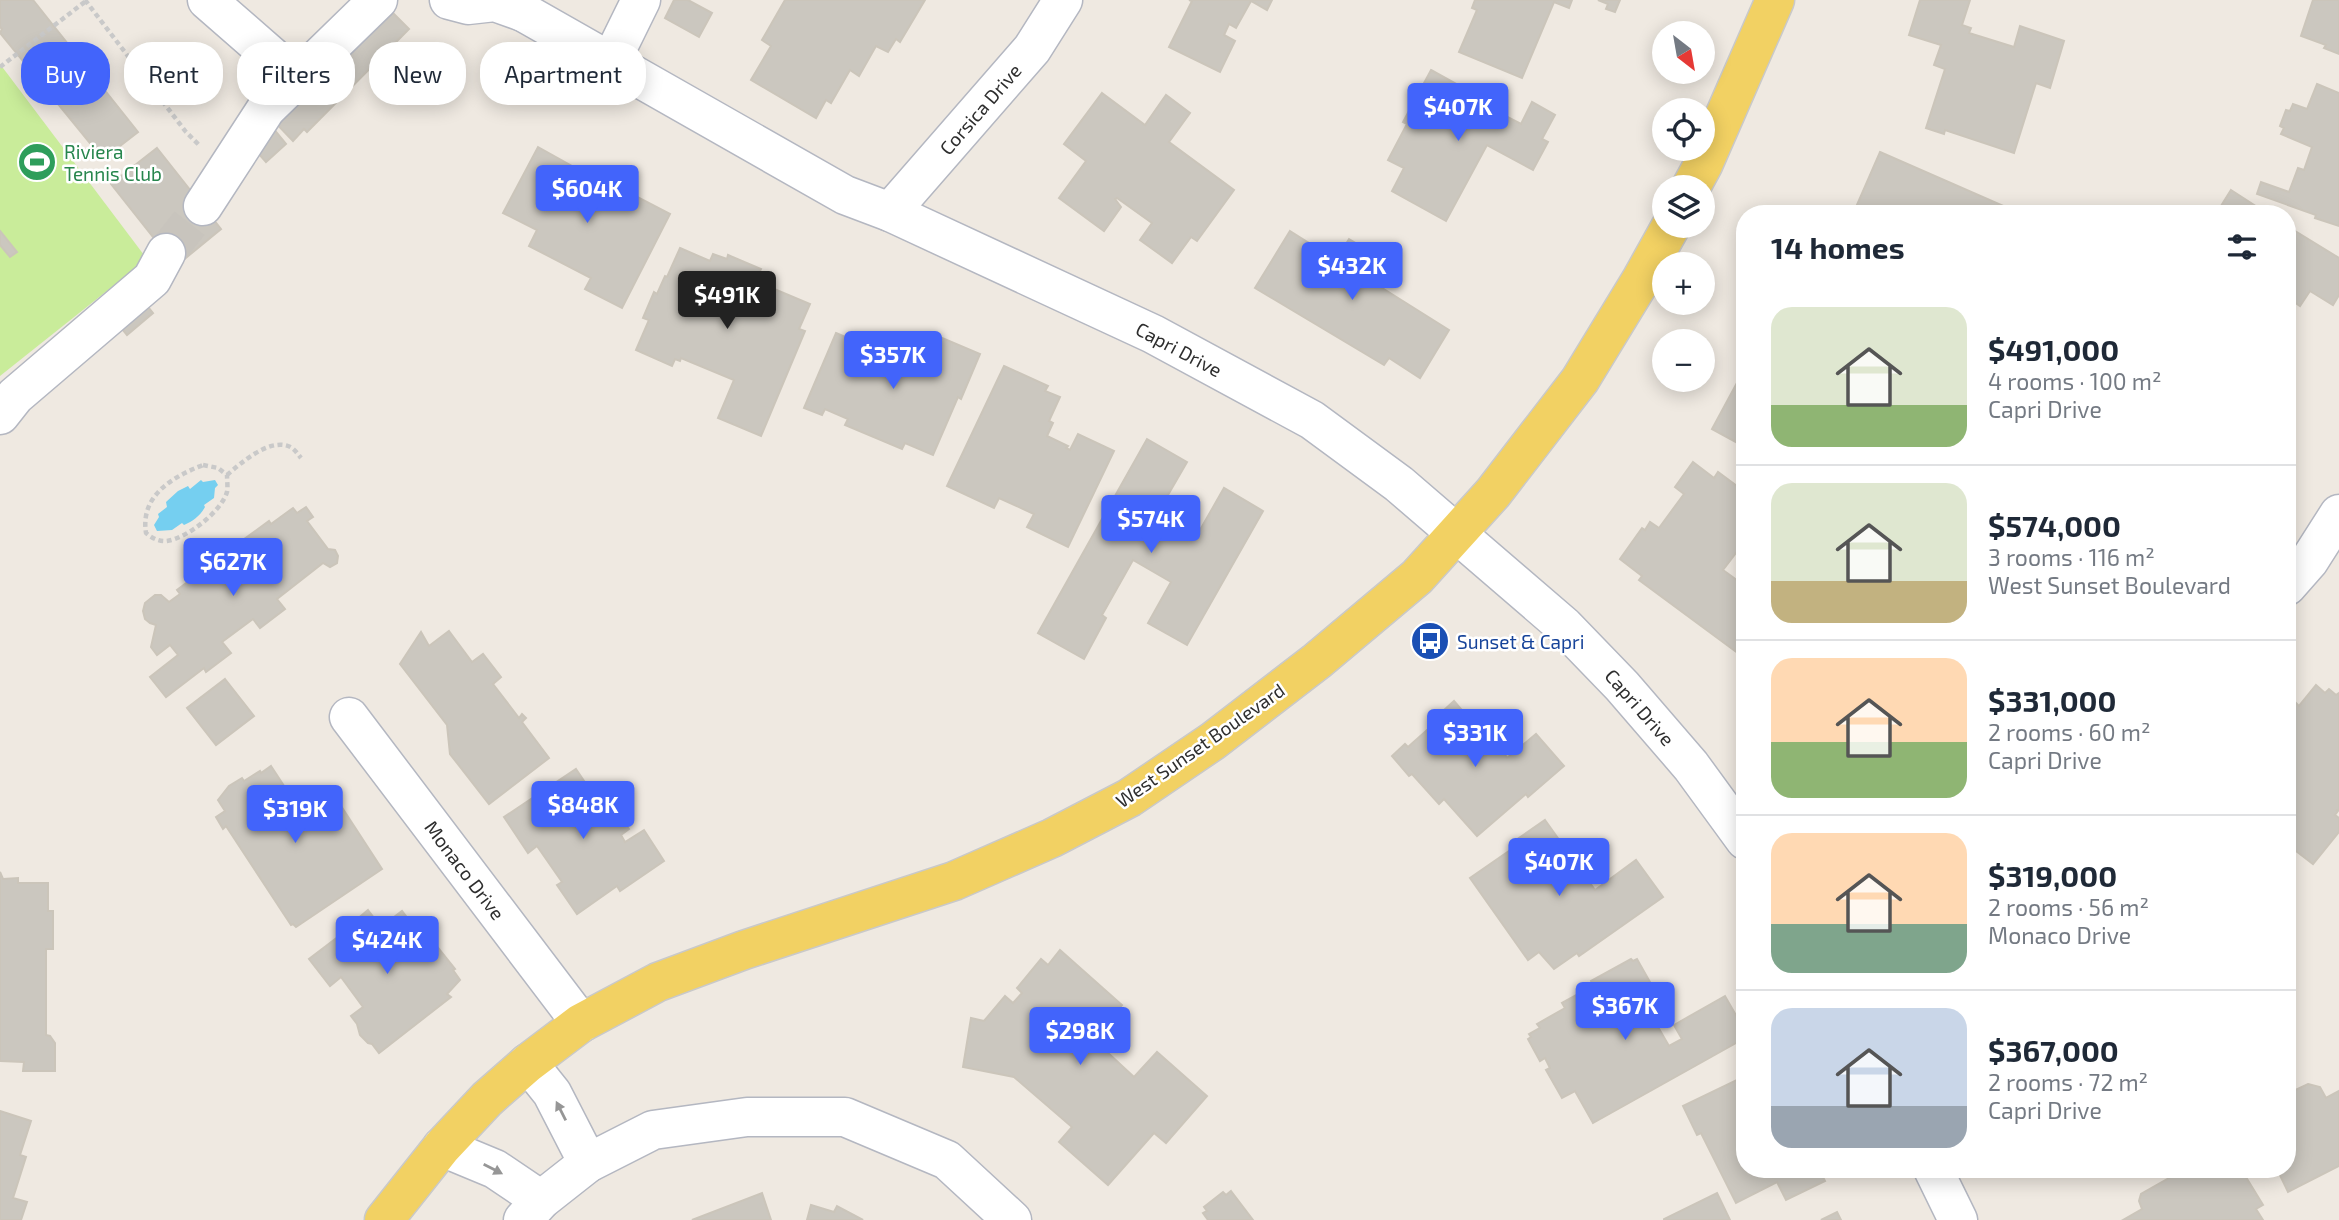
<!DOCTYPE html>
<meta charset="utf-8">
<style>
:root{--surface:#fff;--page:#f6f6f7;--text:#1f2937;--muted:#747a83;--line:#e0e1e3;--accent:#4264fb}
body{margin:0;font-family:"Exo 2",sans-serif;background:var(--page);color:var(--text);height:100vh;display:flex;flex-direction:column;font-size:26px;white-space:nowrap}
*{box-sizing:border-box;margin:0}
p{font-size:23px;color:var(--muted)}
.icon{flex:none;width:38px;height:38px;fill:none;stroke:currentColor;stroke-width:2;stroke-linecap:round;stroke-linejoin:round}
.map{position:relative;flex:1;overflow:hidden}
.side{position:absolute;left:1736px;top:205px;width:560px;height:973px;display:flex;flex-direction:column;background:var(--surface);border-radius:28px;box-shadow:0 4px 18px #0003}
.side>*{flex:none}
.hud{position:absolute;left:21px;top:42px;width:665px;height:63px;display:flex;gap:14px}
.needle{width:46px;rotate:149deg}
.tools{position:absolute;left:1652px;top:21px;display:grid;gap:14px}
.tools a{display:grid;place-items:center;width:63px;height:63px;border-radius:50%;background:var(--surface);box-shadow:0 4px 18px #0003;font-size:35px}
.price{position:absolute;translate:-50% -60px;padding:0 16px;border-radius:7px;background:var(--accent);color:#fff;font-size:23px;line-height:46px;filter:drop-shadow(0 2px 4px #0008)}
.price::after{content:'';position:absolute;left:50%;top:42px;width:21px;height:16px;margin-left:-10px;background:inherit;clip-path:polygon(0 0,100% 0,50% 100%)}
.price.active{background:#222;color:#fff}
ul{padding:0;list-style:none}
li{display:flex;align-items:center;gap:21px;height:175px;padding:0 35px}
li+li{border-top:2px solid var(--line)}
li span{display:grid;place-items:center;flex:none;width:196px;height:140px;border-radius:21px;color:#555}
li>.icon{margin-inline-start:auto}
span .icon{width:84px;height:84px;fill:#fffc;stroke-width:1}
li b{font-size:30px}
h2{display:flex;justify-content:space-between;align-items:center;height:84px;padding:0 35px;font-size:30px}
.tag{padding:0 24px;border-radius:28px;background:var(--surface);box-shadow:0 4px 18px #0003;font-size:24px;line-height:63px}
.tag.active{background:var(--accent);color:#fff}
.map>svg:first-child{display:block}
</style>
<div class="map">
<svg width="2339" height="1220" viewBox="0 0 2339 1220">
<rect width="100%" height="100%" fill="#efe9e1"/>
<path fill="#c9ec9a" d="M0 64 147 259 0 376Z"/>
<path fill="#75cff0" d="M201 480 203 482 215 480 218 485 215 488 214 498 204 505 205 507C200 516 193 521 184 525L182 523 172 530 157 531 154 525 159 517 158 514 167 507 166 502 178 491 188 486 190 489Z"/>
<g fill="#cbc7bf" stroke="#cbc5ba" stroke-width="2">
<path d="M0 0H33L138 132 103 159 0 33 2 29 0 27Z"/>
<path d="M674 0H688L712 13 699 37 665 18Z"/>
<path d="M785 0H925L900 42 896 39 888 52 876 46 859 76 850 70 831 103 826 100 816 118 751 80 771 46 762 40Z"/>
<path d="M1189 0H1272L1267 10 1251 1 1236 28 1229 24 1224 35 1235 41 1220 72 1169 47 1192 1Z"/>
<path d="M1475 0H1572L1569 8 1554 2 1522 78 1459 52 1477 10 1472 8Z"/>
<path d="M1598 0H1620L1615 12 1606 9 1608 4Z"/>
<path d="M1920 0H1970L1962 25 1971 28 1969 33 2014 47 2020 26 2064 41 2050 88 2036 83 2014 153 1945 130 1944 134 1926 128 1945 69 1934 65 1941 45 1909 35Z"/>
<path d="M2313 0H2339V54L2324 48 2326 45 2301 36Z"/>
<path d="M385 5 409 29 307 132 304 129 293 141 271 118Z"/>
<path d="M1431 70 1489 102 1486 106 1521 124 1532 102 1555 115 1542 139 1548 142 1533 170 1487 145 1446 221 1392 191 1404 168 1388 160 1407 124 1403 122Z"/>
<path d="M2317 84 2339 93V226L2315 218 2316 215 2257 194 2261 182 2289 192 2298 168 2304 170 2312 147 2281 134 2284 128 2280 126 2286 110 2290 111 2293 104 2307 109Z"/>
<path d="M1102 93 1145 125 1166 95 1190 113 1169 142 1234 190 1197 241 1191 237 1172 263 1140 240 1152 223 1117 198 1115 199 1121 207 1104 231 1059 198 1086 161 1064 144Z"/>
<path d="M272 127 286 144 266 162 251 145Z"/>
<path d="M538 147 626 196 628 192 670 214 622 308 585 289 591 278 529 246 537 230 503 213Z"/>
<path d="M157 148 221 229 176 266 111 184Z"/>
<path d="M1880 152 2015 211 2014 214H1853Z"/>
<path d="M2231 190 2268 214H2216Z"/>
<path d="M2287 226 2339 258V295L2333 305 2310 291 2300 306 2294 302 2290 307 2287 305Z"/>
<path d="M0 231 17 252 10 257 0 245Z"/>
<path d="M1290 231 1336 260 1349 239 1392 265 1379 286 1449 330 1420 378 1389 358 1384 365 1255 288Z"/>
<path d="M680 248 710 261 713 254 727 259 728 255 761 269 759 273 770 278 767 286 810 304 799 329 805 331 761 436 718 418 734 380 681 358 680 361 675 359 672 366 636 350 649 320 643 318 654 292 657 294 665 276 667 277Z"/>
<path d="M144 302 153 313 127 335 118 324Z"/>
<path d="M836 333 890 356 893 349 929 364 940 337 980 354 961 399 958 397 933 455 905 443 902 449 845 425 848 419 825 409 822 415 804 408Z"/>
<path d="M1004 366 1048 386 1045 391 1060 397 1049 421 1053 423 1047 436 1068 446 1066 448 1070 450 1078 434 1114 451 1068 547 1027 527 1034 514 999 498 994 508 947 486Z"/>
<path d="M1745 368V447L1712 429Z"/>
<path d="M1147 439 1187 462 1161 507 1200 530 1224 488 1263 511 1187 645 1148 623 1171 582 1133 560 1102 615 1106 618 1084 659 1038 633Z"/>
<path d="M1693 462 1714 478 1718 472 1745 492V559L1736 553 1723 570 1745 586V647L1739 654 1639 580 1642 576 1620 559 1642 528 1645 530 1650 522 1659 528 1684 494 1675 487Z"/>
<path d="M306 507 313 517 307 521 328 549 335 550 338 556 337 563 330 567 323 563 277 599 285 609 260 628 253 619 222 642 231 653 206 672 204 668 166 697 150 677 178 655 170 645 157 655 151 647 156 625 150 623 145 619 143 611 145 603 155 595H161L169 602 180 594 177 590 213 563 230 586 254 568 247 559 245 560 242 556 244 554 236 545 269 521 271 524 293 508 297 513Z"/>
<path d="M449 631 472 662 483 654 501 677 493 684 519 718 522 714 526 718 522 722 549 758 489 804 450 754 447 725 400 664 421 632 429 646Z"/>
<path d="M225 679 254 716 216 745 187 708Z"/>
<path d="M2316 685 2325 693 2329 689 2336 695 2339 693V810H2336L2338 811 2335 815 2339 818V832L2313 864 2287 844V713L2296 703 2299 706Z"/>
<path d="M1454 701 1484 736 1487 734 1499 744 1507 758 1536 734 1564 766 1528 797 1526 794 1477 836 1444 799 1439 804 1412 774 1409 776 1392 756 1405 744 1408 747 1444 715 1442 712Z"/>
<path d="M271 766 290 795 300 788 314 810 304 817 308 823 339 803 382 869 296 927 293 924 291 925 226 826 223 829 216 817 225 811 218 800 229 786 242 778 244 781 260 771 261 773Z"/>
<path d="M576 769 603 809 612 803 629 829 621 835 625 842 644 830 664 861 620 891 617 886 577 914 557 885 562 882 537 846 528 853 504 817Z"/>
<path d="M1545 820 1595 890 1636 860 1663 897 1579 956 1577 953 1554 969 1539 952 1528 960 1470 878 1519 844 1516 840Z"/>
<path d="M0 872 3 879 18 878V883H48V911H53V949H46V1035L50 1036 55 1043V1071H23L24 1062 0 1061Z"/>
<path d="M368 910 381 927 402 911 430 948 435 944 455 969 453 970 460 980 447 994 451 997 379 1053 372 1044 368 1043 360 1035 357 1024 351 1016 363 1007 341 977 330 986 309 959 347 930 343 925 352 918 355 921Z"/>
<path d="M1060 950 1122 1005 1093 1039 1134 1077 1157 1052 1207 1096 1166 1143 1154 1133 1108 1185 1059 1142 1072 1127 1014 1077 963 1067 971 1018 984 1021 1005 996 1013 1003 1022 993 1017 988 1041 959 1048 965Z"/>
<path d="M1631 959 1633 961 1637 959 1650 982 1646 984 1653 996 1643 1001 1669 1046 1682 1039 1674 1025 1725 996 1745 1031V1038L1593 1123 1575 1091 1562 1098 1546 1070 1550 1068 1545 1058 1540 1061 1528 1039 1531 1037 1529 1034 1540 1028 1537 1024 1565 1008 1562 1003 1593 986 1591 981Z"/>
<path d="M1745 1076V1169H1819L1825 1181 1786 1200 1777 1182 1736 1203 1701 1133 1697 1135 1683 1106Z"/>
<path d="M2308 1084 2320 1087 2326 1098 2339 1091V1166L2288 1192 2277 1169H2287V1094Z"/>
<path d="M0 1111 31 1121 20 1155 26 1157 13 1198 27 1202 21 1220H0Z"/>
<path d="M2185 1169H2211L2213 1172 2218 1169H2241L2263 1205 2256 1209 2263 1220H2123L2142 1209 2139 1201 2141 1194Z"/>
<path d="M1231 1191 1253 1220H1208L1203 1213 1207 1211 1204 1207 1223 1192 1226 1195Z"/>
<path d="M762 1193 771 1220H692Z"/>
<path d="M1717 1193 1730 1220H1664V1219Z"/>
<path d="M811 1205 834 1212 837 1206 863 1220H807Z"/>
<path d="M1837 1212 1841 1220H1821Z"/>
</g>
<g fill="none" stroke-linecap="round" stroke-linejoin="round">
<path stroke="#c8c4bd" stroke-width="38" stroke-dasharray="38 19" stroke-linecap="butt" d="M166 253 203 206"/>
<defs>
<g id="minor">
<path d="M207 0 278 62 303 72"/>
<path d="M449 0 468 5 495 2 523 12"/>
<path d="M507 0 523 12 845 195 890 212 1153 334 1312 420 1399 484 1564 626 1622 686 1691 766 1745 840"/>
<path d="M611 61 641 0"/>
<path d="M203 206 266 109 378 0"/>
<path d="M890 212 1032 49 1063 0"/>
<path d="M0 415 15 396 152 279 166 253"/>
<path d="M2287 586 2309 561 2339 514"/>
<path d="M349 717 581 1023"/>
<path d="M528 1063 552 1093 588 1163"/>
<path d="M442 1147 495 1169 541 1200"/>
<path d="M1933 1169 1958 1220"/>
<path d="M523 1220 541 1200 588 1163 653 1130 747 1117H845L947 1160 1012 1220"/>
</g>
<g id="major">
<path d="M1691 187 1703 165 1775 0"/>
<path d="M384 1220 442 1147 487 1099 528 1063 581 1023 658 982 744 950 954 881 1052 838 1129 798 1213 741 1317 661 1417 577 1493 493 1580 380 1641 280 1671 226"/>
</g>
</defs>
<use href="#minor" stroke="#b4b7c1" stroke-width="41"/>
<use href="#major" stroke="#c9c9c9" stroke-width="41"/>
<g stroke="#c9c9c9" stroke-width="4.5" stroke-dasharray="5 3.5" stroke-linecap="butt">
<path d="M85 0 186 132 199 145"/>
<path d="M0 67 86 1"/>
<path d="M203 465 218 468 227 475C227 480 228 488 227 492 221 512 187 538 167 541 159 542 152 538 146 533 140 496 172 477 203 465Z"/>
<path d="M227 475C241 463 268 439 288 446 294 448 297 453 301 458"/>
</g>
<use href="#minor" stroke="#fff" stroke-width="38"/>
<use href="#major" stroke="#f2d163" stroke-width="38"/>
</g>
<defs><path id="oneway-solid" d="M-6-.8H1V-3.2L6.5 0L1 3.2V.8H-6Z" transform="scale(1.75)"/></defs>
<g fill="#969696">
<use href="#oneway-solid" transform="translate(561 1111) rotate(-117)"/>
<use href="#oneway-solid" transform="translate(493 1169) rotate(27)"/>
</g>
<defs>
<symbol id="stadium-disc" viewBox="-11 -11 22 22"><circle r="9.5" fill="#2e9e5b" stroke="#fff"/><path d="M0-5a6.5 5 0 1 0 0 10a6.5 5 0 1 0 0-10ZM-3.5-1.8h7v3.6h-7Z" fill="#fff"/></symbol>
<symbol id="bus-disc" viewBox="-11 -11 22 22"><circle r="9.5" fill="#1a4fb4" stroke="#fff"/><path d="M-5-6H5V4H4V6H2V4H-2V6H-4V4H-5ZM-3.5-4V0h7V-4ZM-3.5 1.2v1.5H-2V1.2ZM2 1.2v1.5H3.5V1.2Z" fill="#fff"/></symbol>
</defs>
<g fill-rule="evenodd">
<use href="#stadium-disc" x="15" y="140" width="44" height="44"/>
<use href="#bus-disc" x="1408" y="619" width="44" height="44"/>
</g>
<g text-anchor="middle" dominant-baseline="central" stroke-width="5" stroke-linejoin="round" paint-order="stroke">
<g font-size="19" fill="#2e2e2e" stroke="#fff">
<text transform="translate(980 109) rotate(-49)">Corsica Drive</text>
<text transform="translate(1179 349) rotate(28)">Capri Drive</text>
<text transform="translate(1640 707) rotate(49)">Capri Drive</text>
<text transform="translate(1200 745) rotate(-35)">West Sunset Boulevard</text>
<text transform="translate(465 870) rotate(53)">Monaco Drive</text>
</g>
<g font-size="19" fill="#27864d" stroke="#fff" text-anchor="start">
<text x="64" y="151">Riviera<tspan x="64" dy="22">Tennis Club</tspan></text>
</g>
<g font-size="19" fill="#164399" stroke="#fff" text-anchor="start">
<text x="1457" y="641">Sunset &amp; Capri</text>
</g>
</g>
</svg>
<div class="tools">
<a><svg class="needle" viewBox="-14 -14 28 28"><path d="M0-13l5 13h-10z" fill="#e53935"/><path d="M0 13l5-13h-10z" fill="#747a83"/></svg></a>
<a><svg class="icon" aria-label="locate" viewBox="0 0 24 24"><circle cx="12" cy="12" r="6"/><path d="M12 2v4M12 18v4M2 12h4M18 12h4"/></svg></a>
<a><svg class="icon" aria-label="layers" viewBox="0 0 24 24"><path d="M12 4l9 5-9 5-9-5zM3 14l9 5 9-5"/></svg></a>
<a>+</a>
<a>−</a>
</div>
<b class="price" style="left:1458px;top:143px">$407K</b>
<b class="price" style="left:587px;top:225px">$604K</b>
<b class="price" style="left:1352px;top:302px">$432K</b>
<b class="price active" style="left:727px;top:331px">$491K</b>
<b class="price" style="left:893px;top:391px">$357K</b>
<b class="price" style="left:1151px;top:555px">$574K</b>
<b class="price" style="left:233px;top:598px">$627K</b>
<b class="price" style="left:1475px;top:769px">$331K</b>
<b class="price" style="left:583px;top:841px">$848K</b>
<b class="price" style="left:295px;top:845px">$319K</b>
<b class="price" style="left:1559px;top:898px">$407K</b>
<b class="price" style="left:387px;top:976px">$424K</b>
<b class="price" style="left:1625px;top:1042px">$367K</b>
<b class="price" style="left:1080px;top:1067px">$298K</b>
<div class="hud">
<a class="tag active">Buy</a>
<a class="tag">Rent</a>
<a class="tag">Filters</a>
<a class="tag">New</a>
<a class="tag">Apartment</a>
</div>
<section class="side">
<h2>14 homes<svg class="icon" aria-label="filters" viewBox="0 0 24 24"><path d="M4 7h16M4 17h16"/><circle cx="9" cy="7" r="2"/><circle cx="15" cy="17" r="2"/></svg></h2>
<ul>
<li><span style="background:linear-gradient(#dfe7d0 70%,#8fb573 0)"><svg class="icon" aria-label="home" viewBox="0 0 24 24"><path d="M3 11l9-7 9 7M6 9v11h12V9"/></svg></span><div><b>$491,000</b><p>4 rooms · 100 m²</p><p>Capri Drive</p></div></li>
<li><span style="background:linear-gradient(#dfe7d0 70%,#c2b280 0)"><svg class="icon" aria-label="home" viewBox="0 0 24 24"><path d="M3 11l9-7 9 7M6 9v11h12V9"/></svg></span><div><b>$574,000</b><p>3 rooms · 116 m²</p><p>West Sunset Boulevard</p></div></li>
<li><span style="background:linear-gradient(#ffd9b3 60%,#8fb573 0)"><svg class="icon" aria-label="home" viewBox="0 0 24 24"><path d="M3 11l9-7 9 7M6 9v11h12V9"/></svg></span><div><b>$331,000</b><p>2 rooms · 60 m²</p><p>Capri Drive</p></div></li>
<li><span style="background:linear-gradient(#ffd9b3 65%,#7fa58c 0)"><svg class="icon" aria-label="home" viewBox="0 0 24 24"><path d="M3 11l9-7 9 7M6 9v11h12V9"/></svg></span><div><b>$319,000</b><p>2 rooms · 56 m²</p><p>Monaco Drive</p></div></li>
<li><span style="background:linear-gradient(#c9d6e8 70%,#9aa5b1 0)"><svg class="icon" aria-label="home" viewBox="0 0 24 24"><path d="M3 11l9-7 9 7M6 9v11h12V9"/></svg></span><div><b>$367,000</b><p>2 rooms · 72 m²</p><p>Capri Drive</p></div></li>
</ul>
</section>
</div>
